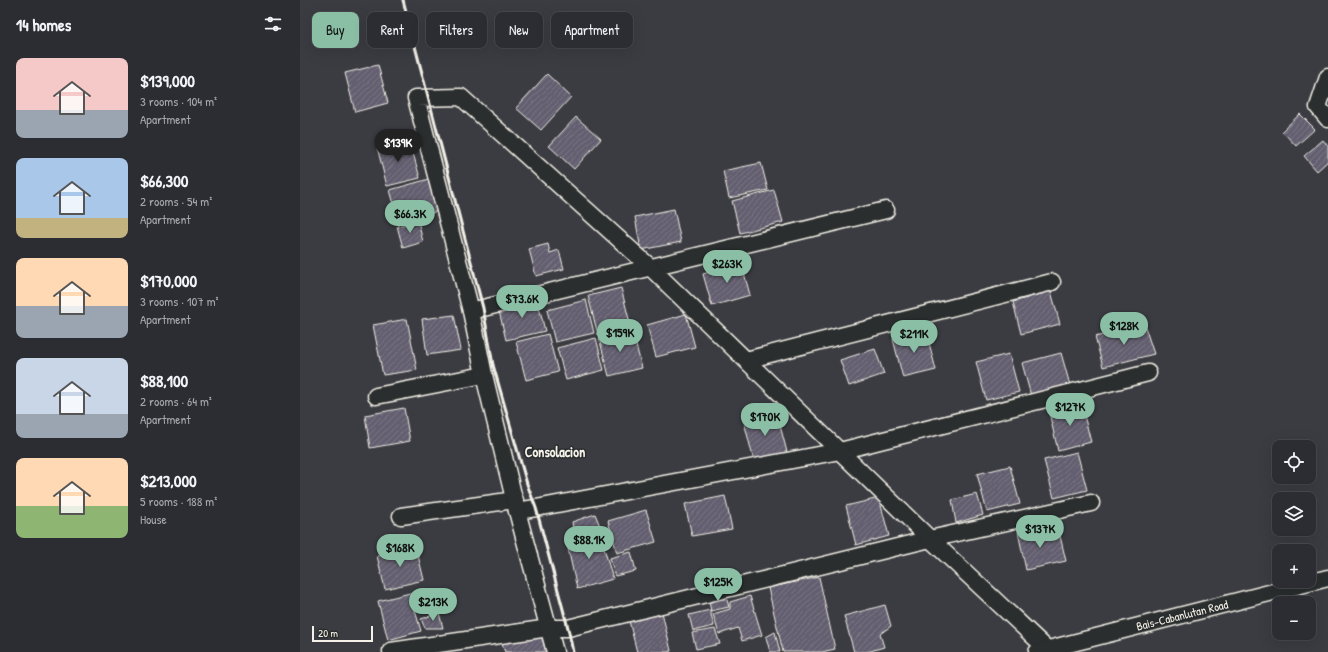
<!DOCTYPE html>
<meta charset="utf-8">
<style>
:root{--surface:#2c2d32;--page:#34353a;--text:#f1f3f6;--muted:#a6a8ac;--line:#48494d;--accent:#8abfa5}
body{margin:0;font-family:"Patrick Hand",sans-serif;background:var(--page);color:var(--text);height:100vh;display:flex;flex-direction:column;font-size:15px;white-space:nowrap}
*{box-sizing:border-box;margin:0}
p{font-size:13px;color:var(--muted)}
.icon{flex:none;width:22px;height:22px;fill:none;stroke:currentColor;stroke-width:2;stroke-linecap:round;stroke-linejoin:round}
.map{position:relative;flex:1;overflow:hidden}
.drawer{display:flex;flex-direction:column;background:var(--surface);width:300px}
.drawer>*{flex:none}
.banner{position:absolute;left:12px;top:12px;width:380px;height:36px;display:flex;gap:8px}
.fabs{position:absolute;left:972px;top:440px;display:grid;gap:8px}
.fabs a{display:grid;place-items:center;width:44px;height:44px;border-radius:8px;background:var(--surface);box-shadow:0 4px 16px #0002,0 0 0 1px var(--line);font-size:20px}
.scale{position:absolute;left:12px;bottom:10px;width:61px;box-sizing:border-box;padding-left:4px;border:2px solid #f4f1e8;border-top:0;font-size:11px;line-height:14px;white-space:nowrap;color:#f4f1e8;-webkit-text-stroke:3px #2a2d2e;paint-order:stroke}
.price{position:absolute;translate:-50% -34px;padding:0 9px;border-radius:14px;background:var(--accent);color:#111;font-size:13px;line-height:26px;filter:drop-shadow(0 1px 2px #0008)}
.price::after{content:'';position:absolute;left:50%;top:24px;width:12px;height:9px;margin-left:-6px;background:inherit;clip-path:polygon(0 0,100% 0,50% 100%)}
.price.current{background:#222;color:#fff}
ul{padding:0;list-style:none}
li{display:flex;align-items:center;gap:12px;height:100px;padding:0 16px}
li span{display:grid;place-items:center;flex:none;width:112px;height:80px;border-radius:8px;color:#555}
li>.icon{margin-inline-start:auto}
span .icon{width:48px;height:48px;fill:#fffc;stroke-width:1}
li b{font-size:17px}
h2{display:flex;justify-content:space-between;align-items:center;height:48px;padding:0 16px;font-size:17px}
.pill{padding:0 14px;border-radius:8px;background:var(--surface);box-shadow:0 4px 16px #0002,0 0 0 1px var(--line);font-size:14px;line-height:36px}
.pill.current{background:var(--accent);color:#111}
main{display:flex;flex:1;min-height:0}
.map>svg:first-child{display:block}
</style>
<main>
<section class="drawer">
<h2>14 homes<svg class="icon" aria-label="filters" viewBox="0 0 24 24"><path d="M4 7h16M4 17h16"/><circle cx="9" cy="7" r="2"/><circle cx="15" cy="17" r="2"/></svg></h2>
<ul>
<li><span style="background:linear-gradient(#f6c9c9 65%,#9aa5b1 0)"><svg class="icon" aria-label="home" viewBox="0 0 24 24"><path d="M3 11l9-7 9 7M6 9v11h12V9"/></svg></span><div><b>$139,000</b><p>3 rooms · 104 m²</p><p>Apartment</p></div></li>
<li><span style="background:linear-gradient(#a9c7e8 75%,#c2b280 0)"><svg class="icon" aria-label="home" viewBox="0 0 24 24"><path d="M3 11l9-7 9 7M6 9v11h12V9"/></svg></span><div><b>$66,300</b><p>2 rooms · 54 m²</p><p>Apartment</p></div></li>
<li><span style="background:linear-gradient(#ffd9b3 60%,#9aa5b1 0)"><svg class="icon" aria-label="home" viewBox="0 0 24 24"><path d="M3 11l9-7 9 7M6 9v11h12V9"/></svg></span><div><b>$170,000</b><p>3 rooms · 107 m²</p><p>Apartment</p></div></li>
<li><span style="background:linear-gradient(#c9d6e8 70%,#9aa5b1 0)"><svg class="icon" aria-label="home" viewBox="0 0 24 24"><path d="M3 11l9-7 9 7M6 9v11h12V9"/></svg></span><div><b>$88,100</b><p>2 rooms · 64 m²</p><p>Apartment</p></div></li>
<li><span style="background:linear-gradient(#ffd9b3 60%,#8fb573 0)"><svg class="icon" aria-label="home" viewBox="0 0 24 24"><path d="M3 11l9-7 9 7M6 9v11h12V9"/></svg></span><div><b>$213,000</b><p>5 rooms · 188 m²</p><p>House</p></div></li>
</ul>
</section>
<div class="map">
<svg width="1028" height="652" viewBox="0 0 1028 652">
<defs>
<pattern id="building-hatch" width="6" height="6" patternUnits="userSpaceOnUse"><rect width="6" height="6" fill="#645f70"/><path d="M-1 1l2-2M0 6l6-6M5 7l2-2" fill="none" stroke="#7b7684"/></pattern>
</defs>
<rect width="100%" height="100%" fill="#3b3c42"/>
<filter id="ink" filterUnits="userSpaceOnUse"><feTurbulence type="fractalNoise" baseFrequency=".025" numOctaves="2"/><feDisplacementMap in="SourceGraphic" scale="8" xChannelSelector="R" yChannelSelector="G"/><feConvolveMatrix kernelMatrix="1 2 1 2 8 2 1 2 1" color-interpolation-filters="sRGB"/></filter>
<g filter="url(#ink)">
<g fill="url(#building-hatch)" stroke="#f4f1e8">
<path d="M78 65 88 103 55 112 45 73Z"/>
<path d="M247 74 271 97 241 130 216 108Z"/>
<path d="M1000 114 1015 129 996 146 982 131Z"/>
<path d="M276 117 301 139 274 169 249 146Z"/>
<path d="M109 139 120 178 87 186 77 147Z"/>
<path d="M1023 140 1028 146V161L1017 171 1004 156Z"/>
<path d="M461 163 468 190 429 198 423 171Z"/>
<path d="M129 179 138 211 99 222 90 190Z"/>
<path d="M474 190 483 222 440 233 432 201Z"/>
<path d="M374 209 381 242 341 250 335 217Z"/>
<path d="M118 221 123 242 103 248 97 226Z"/>
<path d="M248 244 250 253 259 250 264 269 236 276 229 249Z"/>
<path d="M441 262 450 295 412 306 403 274Z"/>
<path d="M321 288 331 327 298 335 288 296Z"/>
<path d="M751 291 760 324 721 334 713 302Z"/>
<path d="M237 298 245 331 206 340 198 307Z"/>
<path d="M286 300 294 333 255 342 247 310Z"/>
<path d="M386 314 395 347 356 357 347 325Z"/>
<path d="M154 315 161 350 127 355 122 319Z"/>
<path d="M107 319 117 370 83 375 73 325Z"/>
<path d="M844 324 854 354 803 367 795 337Z"/>
<path d="M332 330 342 368 309 376 299 338Z"/>
<path d="M626 331 636 370 603 378 593 339Z"/>
<path d="M248 334 258 372 226 380 216 342Z"/>
<path d="M296 338 304 370 266 380 257 348Z"/>
<path d="M575 349 584 374 549 386 540 360Z"/>
<path d="M761 353 770 385 731 396 722 363Z"/>
<path d="M709 354 719 392 686 400 676 362Z"/>
<path d="M781 404 791 442 758 451 749 412Z"/>
<path d="M104 408 110 441 70 448 65 415Z"/>
<path d="M477 414 487 452 454 461 444 422Z"/>
<path d="M777 452 787 490 754 498 744 460Z"/>
<path d="M710 466 720 504 687 512 677 474Z"/>
<path d="M677 494 683 515 656 523 652 500Z"/>
<path d="M425 496 432 529 392 536 385 504Z"/>
<path d="M579 498 589 536 556 545 546 506Z"/>
<path d="M346 510 356 542 317 553 308 521Z"/>
<path d="M295 514 300 526 274 534 272 522Z"/>
<path d="M741 526 744 538 760 536 766 561 726 570 718 532Z"/>
<path d="M299 531 313 579 277 589 266 539Z"/>
<path d="M116 547 124 580 85 589 77 556Z"/>
<path d="M331 552 336 571 315 576 310 558Z"/>
<path d="M519 577 535 649 522 652H483L468 588Z"/>
<path d="M110 593 121 631 88 640 78 601Z"/>
<path d="M425 593 429 607 411 611 408 597Z"/>
<path d="M450 596 462 635 442 641 438 628 419 634 413 614 430 609V602Z"/>
<path d="M585 605 591 626 580 634 584 647 567 652H554L544 616Z"/>
<path d="M410 610 414 626 393 631 389 615Z"/>
<path d="M362 612 371 651 367 652H337L329 621Z"/>
<path d="M139 613 143 628H125L121 619Z"/>
<path d="M415 629 420 644 396 649 392 633Z"/>
<path d="M475 632 480 652H470L466 637Z"/>
<path d="M241 633 246 652H205L202 643Z"/>
</g>
<g fill="none" stroke-linecap="round" stroke-linejoin="round">
<defs>
<g id="street">
<path d="M1028 77 1018 107 1028 119"/>
<path d="M171 311 586 210"/>
<path d="M446 360 752 282"/>
<path d="M76 396 184 375"/>
<path d="M217 511 236 508 540 451 848 373"/>
<path d="M101 516 215 500"/>
<path d="M91 651 249 628H268L630 539 791 503"/>
<path d="M255 652 217 511 184 375 171 311 116 98 161 97 350 267 630 539 747 649"/>
<path d="M737 652 1028 578"/>
</g>
</defs>
<use href="#street" stroke="#f4f1e8" stroke-width="19"/>
<use href="#street" stroke="#2a2d2e" stroke-width="16"/>
<path stroke="#f4f1e8" stroke-width="3" d="M103 0 183 308 193 365 227 484 236 508 268 628 273 652"/>
</g>
</g>
<g text-anchor="middle" dominant-baseline="central" stroke-width="3" stroke-linejoin="round" paint-order="stroke">
<g font-size="12" fill="#f4f1e8" stroke="#2a2d2e">
<text transform="translate(882 615) rotate(-14)">Bais-Cabanlutan Road</text>
</g>
<g font-size="14" font-weight="bold" fill="#f4f1e8" stroke="#2a2d2e">
<text x="255" y="451">Consolacion</text>
</g>
</g>
</svg>
<div class="fabs">
<a><svg class="icon" aria-label="locate" viewBox="0 0 24 24"><circle cx="12" cy="12" r="6"/><path d="M12 2v4M12 18v4M2 12h4M18 12h4"/></svg></a>
<a><svg class="icon" aria-label="layers" viewBox="0 0 24 24"><path d="M12 4l9 5-9 5-9-5zM3 14l9 5 9-5"/></svg></a>
<a>+</a>
<a>−</a>
</div>
<div class="scale">20 m</div>
<b class="price current" style="left:98px;top:163px">$139K</b>
<b class="price" style="left:110px;top:234px">$66.3K</b>
<b class="price" style="left:427px;top:284px">$263K</b>
<b class="price" style="left:222px;top:319px">$73.6K</b>
<b class="price" style="left:824px;top:346px">$128K</b>
<b class="price" style="left:320px;top:353px">$159K</b>
<b class="price" style="left:614px;top:354px">$211K</b>
<b class="price" style="left:770px;top:427px">$127K</b>
<b class="price" style="left:465px;top:437px">$170K</b>
<b class="price" style="left:740px;top:549px">$137K</b>
<b class="price" style="left:289px;top:560px">$88.1K</b>
<b class="price" style="left:100px;top:568px">$168K</b>
<b class="price" style="left:418px;top:602px">$125K</b>
<b class="price" style="left:133px;top:622px">$213K</b>
<div class="banner">
<a class="pill current">Buy</a>
<a class="pill">Rent</a>
<a class="pill">Filters</a>
<a class="pill">New</a>
<a class="pill">Apartment</a>
</div>
</div>
</main>
